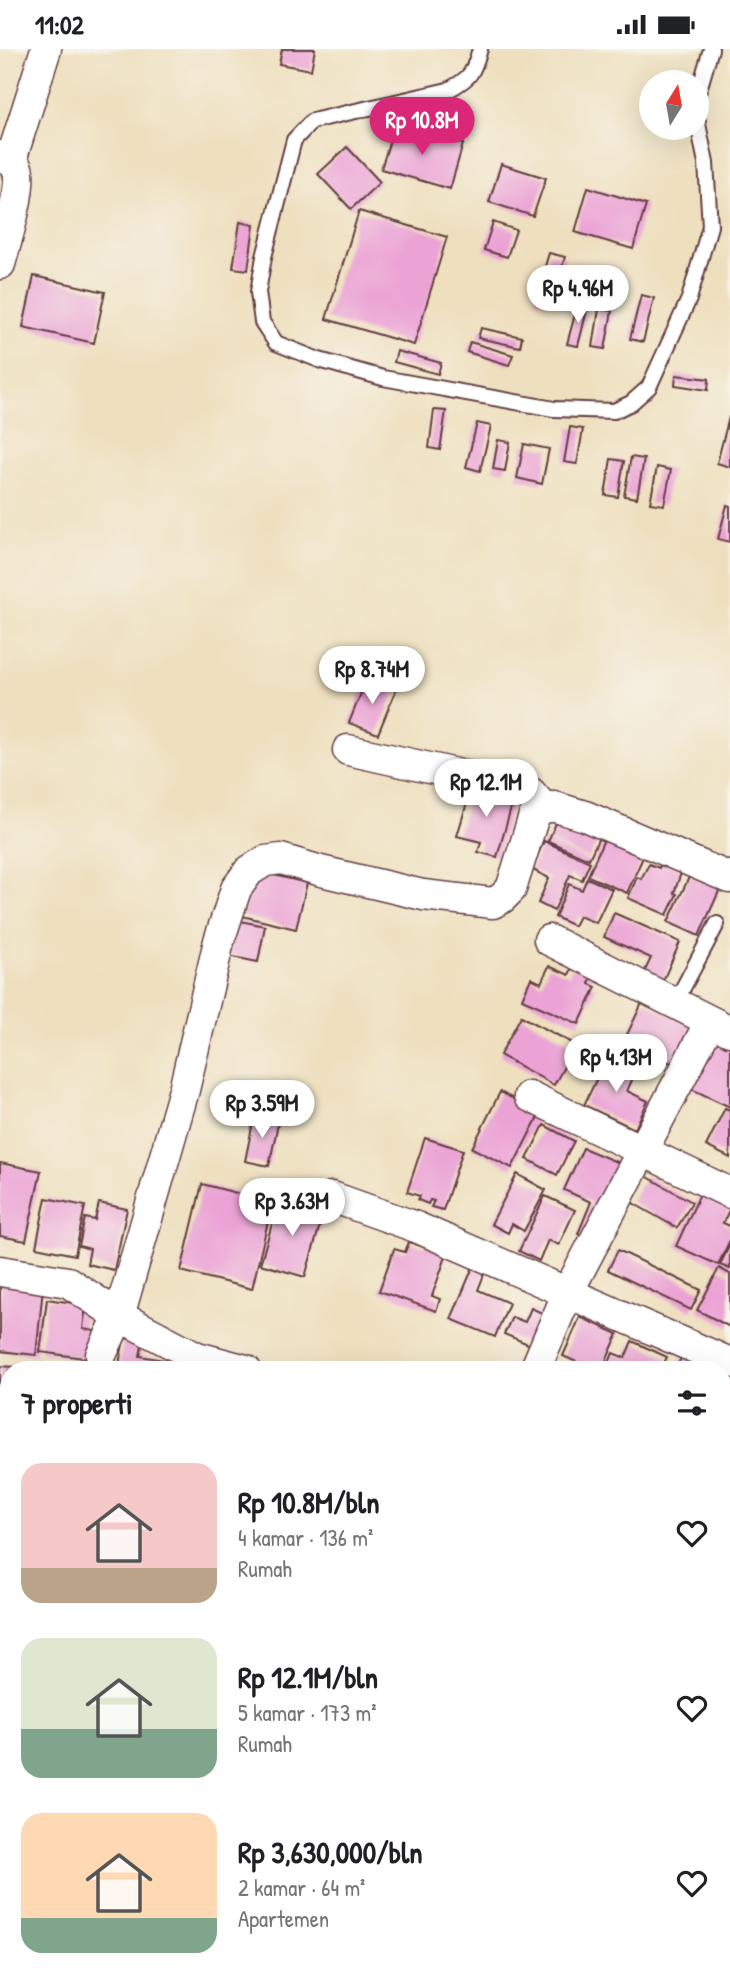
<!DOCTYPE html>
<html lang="id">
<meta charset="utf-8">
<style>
:root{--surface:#fff;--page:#f6f6f6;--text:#202124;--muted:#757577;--accent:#db2777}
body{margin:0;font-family:"Patrick Hand",sans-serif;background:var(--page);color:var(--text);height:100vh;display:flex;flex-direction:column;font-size:26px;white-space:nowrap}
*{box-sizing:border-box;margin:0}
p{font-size:23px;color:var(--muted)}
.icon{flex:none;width:38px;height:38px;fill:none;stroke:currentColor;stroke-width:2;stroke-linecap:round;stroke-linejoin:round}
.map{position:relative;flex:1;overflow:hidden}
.details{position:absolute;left:0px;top:1312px;width:732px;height:625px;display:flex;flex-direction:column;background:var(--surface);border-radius:28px 28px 0 0;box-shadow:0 7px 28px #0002}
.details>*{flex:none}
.needle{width:46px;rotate:11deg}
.buttons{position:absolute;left:639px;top:21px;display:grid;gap:14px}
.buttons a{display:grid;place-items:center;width:70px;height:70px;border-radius:50%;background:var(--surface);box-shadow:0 7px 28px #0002;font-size:35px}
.price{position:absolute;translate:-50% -60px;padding:0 16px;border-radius:24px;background:#fff;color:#222;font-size:23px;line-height:46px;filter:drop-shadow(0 2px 4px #0008)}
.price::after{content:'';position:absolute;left:50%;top:42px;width:21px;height:16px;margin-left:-10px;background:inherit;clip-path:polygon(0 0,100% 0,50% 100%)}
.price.on{background:var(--accent);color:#fff}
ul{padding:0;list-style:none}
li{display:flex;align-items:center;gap:21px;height:175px;padding:0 21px}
li span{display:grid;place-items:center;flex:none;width:196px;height:140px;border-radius:21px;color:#555}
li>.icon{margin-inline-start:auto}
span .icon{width:84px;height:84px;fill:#fffc;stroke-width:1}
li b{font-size:30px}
h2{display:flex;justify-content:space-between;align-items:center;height:84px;padding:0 21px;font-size:30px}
.status{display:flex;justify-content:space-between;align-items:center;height:49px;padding:0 35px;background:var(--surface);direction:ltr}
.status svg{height:19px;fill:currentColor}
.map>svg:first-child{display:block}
</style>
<div class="status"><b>11:02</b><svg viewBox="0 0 49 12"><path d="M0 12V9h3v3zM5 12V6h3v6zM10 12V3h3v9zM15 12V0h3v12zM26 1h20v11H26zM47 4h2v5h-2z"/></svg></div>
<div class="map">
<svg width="730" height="1936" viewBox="0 0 730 1936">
<rect width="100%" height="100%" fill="#f7f3e8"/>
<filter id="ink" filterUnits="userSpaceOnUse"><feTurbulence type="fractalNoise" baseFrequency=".0143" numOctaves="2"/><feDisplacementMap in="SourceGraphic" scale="14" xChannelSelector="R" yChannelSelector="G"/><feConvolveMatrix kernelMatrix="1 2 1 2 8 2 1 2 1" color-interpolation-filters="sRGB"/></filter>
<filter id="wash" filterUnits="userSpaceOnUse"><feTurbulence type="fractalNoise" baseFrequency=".00686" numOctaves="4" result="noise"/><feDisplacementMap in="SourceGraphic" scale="28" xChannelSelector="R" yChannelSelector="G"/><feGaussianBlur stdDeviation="1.57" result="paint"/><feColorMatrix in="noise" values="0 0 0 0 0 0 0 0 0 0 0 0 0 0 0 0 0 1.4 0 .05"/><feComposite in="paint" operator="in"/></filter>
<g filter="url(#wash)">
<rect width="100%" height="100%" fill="#eedfbe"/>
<g id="blocks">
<g fill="#eba3d5">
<path d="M282 0H315L311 21 279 15Z"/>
<path d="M395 75 463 95 450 140 381 120Z"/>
<path d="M347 98 380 133 351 160 318 125Z"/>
<path d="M501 115 546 129 533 167 489 153Z"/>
<path d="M588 138 646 156 633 200 575 183Z"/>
<path d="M359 162 447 188 414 296 326 270Z"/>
<path d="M240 173 254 176 248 221 233 219Z"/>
<path d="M493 173 516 181 507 208 484 201Z"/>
<path d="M549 204 565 208 551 255 535 250Z"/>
<path d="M34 227 105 243 94 294 23 278Z"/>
<path d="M565 233 574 235 570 259 562 258Z"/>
<path d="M641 246 654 249 643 293 630 290Z"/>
<path d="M578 254 588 257 578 297 567 295Z"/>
<path d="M599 260 612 262 605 300 593 298Z"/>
<path d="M481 279 522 288 520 298 478 289Z"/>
<path d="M470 293 513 306 509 316 467 303Z"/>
<path d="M397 302 441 314 438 325 394 313Z"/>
<path d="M676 326 709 330 708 341 675 336Z"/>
<path d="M434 361 446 362 440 401 429 399Z"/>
<path d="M729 368H730V418L717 414Z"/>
<path d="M477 374 491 377 480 422 466 418Z"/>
<path d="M570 378 583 380 577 415 564 413Z"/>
<path d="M498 391 510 393 505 422 493 420Z"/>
<path d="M524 395 549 400 542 435 517 429Z"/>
<path d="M631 408 644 410 637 449 624 447Z"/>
<path d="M611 410 624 412 618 448 605 446Z"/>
<path d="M657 418 671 421 664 456 650 454Z"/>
<path d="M727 456 730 457V493L718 490Z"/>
<path d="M367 629 396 641 378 685 349 674Z"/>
<path d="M472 737 514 749 497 808 478 803 481 793 457 787Z"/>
<path d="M561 763 602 782 589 810 548 792Z"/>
<path d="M605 788 644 806 627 844 588 827Z"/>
<path d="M544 792 590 813 582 831 570 826 554 862 538 854 549 829 531 820Z"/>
<path d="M662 812 682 821 674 844 677 845 667 866 628 849 637 828 641 830 649 815 659 819Z"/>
<path d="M253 821 307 834 296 880 242 867Z"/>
<path d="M690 826 720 840 699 887 668 873Z"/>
<path d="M587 829 612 840 596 874 579 867 574 877 555 868 569 835 582 841Z"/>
<path d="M614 864 680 893 662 934 643 926 651 909 604 888Z"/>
<path d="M235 871 265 877 258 913 228 907Z"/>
<path d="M573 916 593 924 589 935 596 938 579 975 522 950 531 929 541 934 549 917 569 926Z"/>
<path d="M643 952 700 979 681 1019 665 1011 660 1020 630 1006 634 997 624 992Z"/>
<path d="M521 967 576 996 554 1036 500 1006Z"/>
<path d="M711 987 730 996V1058L687 1038Z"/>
<path d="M608 1006 637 1020 627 1042 648 1052 635 1080 584 1056Z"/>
<path d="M500 1043 540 1064 512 1119 472 1099Z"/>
<path d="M725 1059 730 1061V1109L706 1097Z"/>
<path d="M255 1064 279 1070 269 1117 245 1112Z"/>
<path d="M544 1076 574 1092 557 1126 527 1110Z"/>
<path d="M425 1089 463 1101 443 1161 431 1158 434 1152 430 1151 428 1155 418 1151 420 1147 407 1143Z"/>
<path d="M583 1099 624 1116 593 1191 578 1185 591 1153 564 1141Z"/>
<path d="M0 1114 41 1122 26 1192 0 1187Z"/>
<path d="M517 1125 546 1141 524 1182 512 1175 508 1184 491 1175Z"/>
<path d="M646 1127 692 1153 677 1179 631 1153Z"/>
<path d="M202 1135 252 1148 248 1163 269 1168 252 1240 181 1222Z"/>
<path d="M700 1145 730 1159 723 1174 730 1177V1191L718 1216 676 1197Z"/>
<path d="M545 1147 575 1161 559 1196 548 1191 539 1212 519 1202Z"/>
<path d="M46 1149 85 1157 75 1206 36 1198Z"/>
<path d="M280 1149 324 1162 305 1228 260 1215Z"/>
<path d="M99 1154 127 1160 114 1221 87 1215 90 1200 79 1197 85 1169 95 1171Z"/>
<path d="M427 1191 449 1199 432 1247 440 1250 436 1262 379 1242 394 1200 405 1203 409 1193 424 1198Z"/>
<path d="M730 1195V1220L720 1216Z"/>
<path d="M618 1201 701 1241 691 1261 608 1221Z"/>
<path d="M473 1218 485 1223 478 1241 509 1254 495 1288 451 1270Z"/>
<path d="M719 1219 730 1225V1278L697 1261Z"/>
<path d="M0 1234 43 1239 36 1306 0 1302Z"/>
<path d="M47 1250 86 1256 83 1280 95 1282 91 1310 40 1303Z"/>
<path d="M531 1259 553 1269 540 1300 504 1285 512 1268 525 1273Z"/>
<path d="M580 1268 618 1285 602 1321H576L579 1314 563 1307Z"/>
<path d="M124 1289 143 1292 140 1307 164 1311 162 1321H118Z"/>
<path d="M632 1292 667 1308 661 1321H606L613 1304 625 1309Z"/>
<path d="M683 1305 717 1321H675Z"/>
<path d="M38 1314 80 1320V1321H37Z"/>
<path d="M0 1317 15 1318V1321H9V1360L0 1359Z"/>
<path d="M723 1324 730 1328V1342L723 1357Z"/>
<path d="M730 1360V1382L723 1378Z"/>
<path d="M723 1384 730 1388V1433L723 1430Z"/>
<path d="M723 1432 730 1436V1451L723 1466Z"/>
<path d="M0 1496 9 1498V1549L0 1547Z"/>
<path d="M723 1736 730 1739V1760L723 1777Z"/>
<path d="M0 1764 9 1766V1827L0 1825Z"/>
<path d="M0 1861 9 1862V1926L0 1925Z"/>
<path d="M73 1928H102L114 1931 113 1936H72Z"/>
<path d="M482 1928H520L519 1936H510Z"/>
<path d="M645 1928H703L701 1936H643Z"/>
</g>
</g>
</g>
<g filter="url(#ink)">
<use href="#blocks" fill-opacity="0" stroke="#633c41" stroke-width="2"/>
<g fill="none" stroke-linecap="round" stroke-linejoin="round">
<defs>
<g id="lane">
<path d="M480 0C473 24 471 29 448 41L312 72 294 91 264 208 258 243 262 273 276 294 319 311 383 329 554 360 614 362 631 354 649 338 689 250 710 177 706 114 699 80 696 60"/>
<path d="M696 51 711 0"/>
<path d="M675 954 717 875"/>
</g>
<g id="street">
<path d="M0 107C7 110 14 112 17 119 24 134 5 197 0 215"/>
<path d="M11 111 46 0"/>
<path d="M348 701 488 732 531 744 543 758"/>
<path d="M549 891 730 982"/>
<path d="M529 1047 730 1144"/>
<path d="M332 1148 416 1178 730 1314"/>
<path d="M0 1222 68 1233 119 1267 197 1308 246 1321"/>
<path d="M101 1306 119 1267 184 1041 219 892 236 840 249 822 265 812 281 810 321 822 423 846 493 854 502 849 511 840 534 767 543 758H555L585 767 730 829"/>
<path d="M535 1321 568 1243 710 973"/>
<path d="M723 1879 730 1882"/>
<path d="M301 1936 304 1928"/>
</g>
</defs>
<use href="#lane" stroke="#633c41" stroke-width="18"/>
<use href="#street" stroke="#633c41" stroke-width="33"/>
<use href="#lane" stroke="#fff" stroke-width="14"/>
<use href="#street" stroke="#fff" stroke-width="30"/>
</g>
</g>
</svg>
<div class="buttons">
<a><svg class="needle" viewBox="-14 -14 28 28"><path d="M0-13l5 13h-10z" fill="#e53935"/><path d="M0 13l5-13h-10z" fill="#757577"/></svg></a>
</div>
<b class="price on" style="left:422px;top:108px">Rp 10.8M</b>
<b class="price" style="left:578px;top:276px">Rp 4.96M</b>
<b class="price" style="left:372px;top:657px">Rp 8.74M</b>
<b class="price" style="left:486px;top:770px">Rp 12.1M</b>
<b class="price" style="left:616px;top:1045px">Rp 4.13M</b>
<b class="price" style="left:262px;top:1091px">Rp 3.59M</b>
<b class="price" style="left:292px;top:1189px">Rp 3.63M</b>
<section class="details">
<h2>7 properti<svg class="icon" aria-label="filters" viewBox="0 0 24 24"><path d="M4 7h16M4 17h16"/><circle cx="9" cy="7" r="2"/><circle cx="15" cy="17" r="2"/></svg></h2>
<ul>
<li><span style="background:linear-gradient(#f6c9c9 75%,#b9a48a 0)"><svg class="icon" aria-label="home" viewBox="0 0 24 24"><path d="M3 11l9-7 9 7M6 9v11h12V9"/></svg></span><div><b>Rp 10.8M/bln</b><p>4 kamar · 136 m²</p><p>Rumah</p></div><svg class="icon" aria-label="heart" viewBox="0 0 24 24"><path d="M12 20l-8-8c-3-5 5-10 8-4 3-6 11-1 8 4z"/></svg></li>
<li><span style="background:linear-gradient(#dfe7d0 65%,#7fa58c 0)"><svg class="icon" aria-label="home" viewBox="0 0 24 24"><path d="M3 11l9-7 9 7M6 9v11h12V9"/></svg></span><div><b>Rp 12.1M/bln</b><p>5 kamar · 173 m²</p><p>Rumah</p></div><svg class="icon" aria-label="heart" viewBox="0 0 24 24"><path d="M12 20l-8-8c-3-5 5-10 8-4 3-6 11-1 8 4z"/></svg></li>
<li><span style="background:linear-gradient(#ffd9b3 75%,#7fa58c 0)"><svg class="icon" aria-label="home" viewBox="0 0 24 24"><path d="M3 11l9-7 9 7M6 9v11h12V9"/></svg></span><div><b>Rp 3,630,000/bln</b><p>2 kamar · 64 m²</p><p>Apartemen</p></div><svg class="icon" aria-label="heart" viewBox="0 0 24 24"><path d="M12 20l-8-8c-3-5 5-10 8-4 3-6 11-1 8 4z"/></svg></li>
</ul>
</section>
</div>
